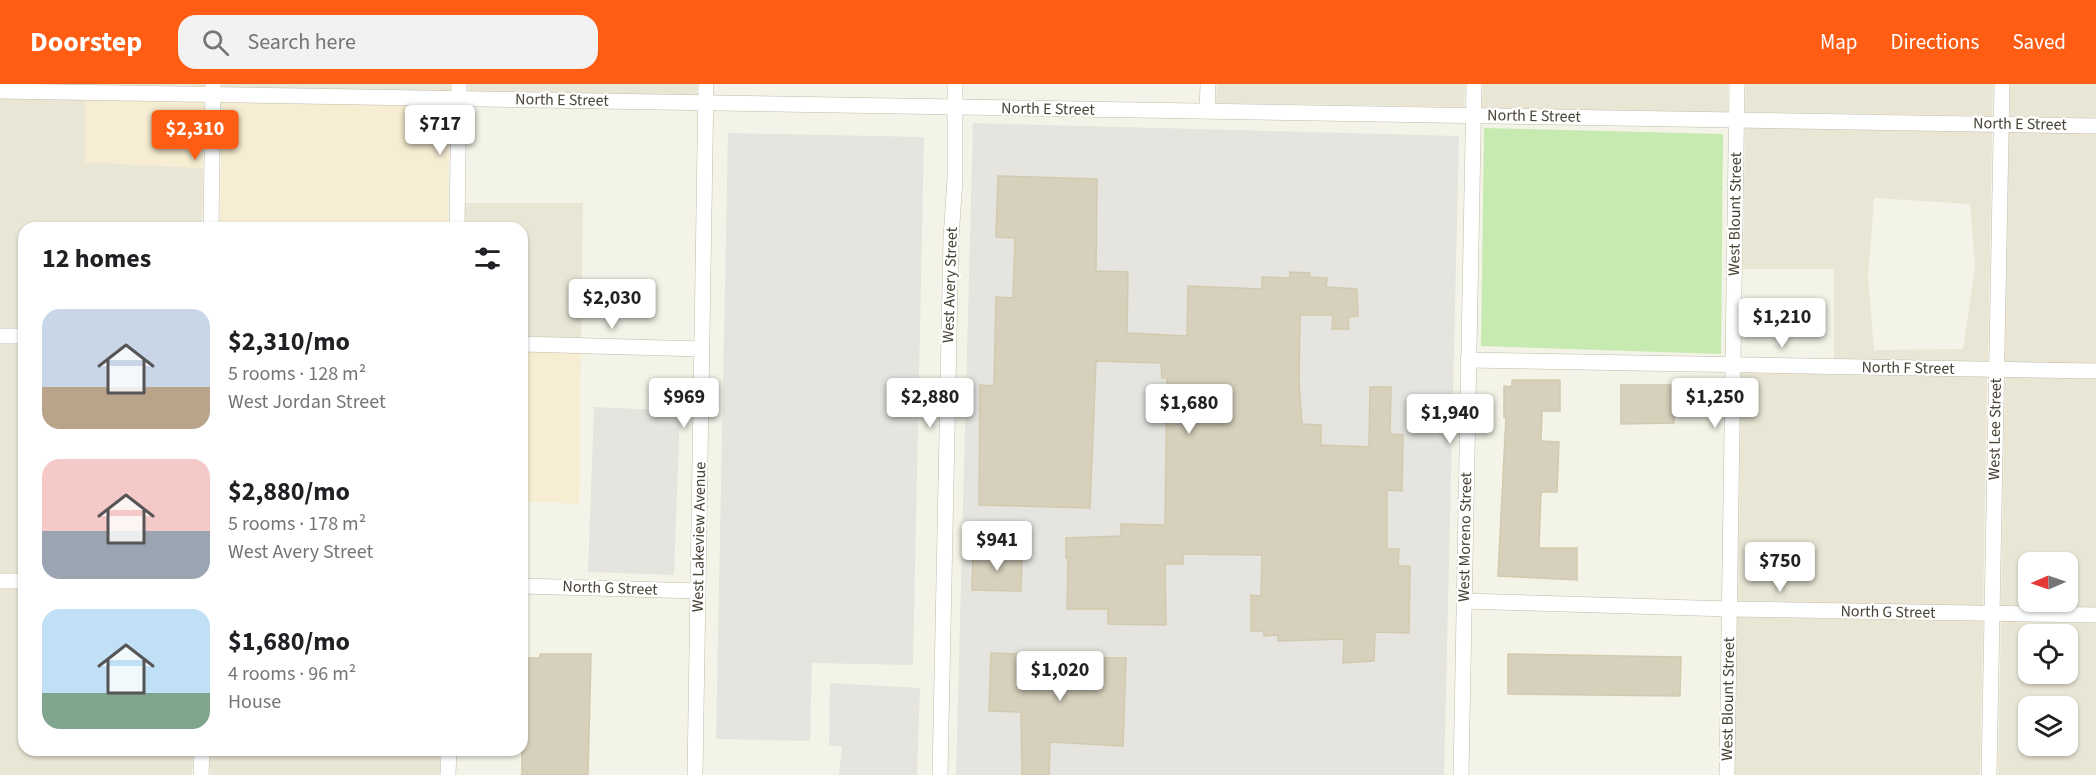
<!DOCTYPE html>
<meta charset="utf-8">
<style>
:root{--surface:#fff;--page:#f2f2f2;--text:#202124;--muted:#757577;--accent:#ff5d14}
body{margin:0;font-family:"Source Sans 3",sans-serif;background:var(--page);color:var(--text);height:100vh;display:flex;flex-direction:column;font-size:22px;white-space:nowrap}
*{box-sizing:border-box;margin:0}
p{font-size:20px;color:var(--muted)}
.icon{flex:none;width:33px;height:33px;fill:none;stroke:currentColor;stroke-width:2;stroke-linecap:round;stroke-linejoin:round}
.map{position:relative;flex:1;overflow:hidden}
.details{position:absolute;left:18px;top:138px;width:510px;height:534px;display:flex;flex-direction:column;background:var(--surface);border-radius:18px;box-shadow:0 2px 4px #0004}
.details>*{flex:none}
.needle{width:39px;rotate:268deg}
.controls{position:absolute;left:2018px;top:468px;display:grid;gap:12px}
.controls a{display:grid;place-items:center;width:60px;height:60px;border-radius:12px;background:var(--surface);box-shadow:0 2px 4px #0004;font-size:30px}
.price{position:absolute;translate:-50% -51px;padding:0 14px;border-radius:6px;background:#fff;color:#222;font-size:20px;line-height:39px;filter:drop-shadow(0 2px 3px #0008)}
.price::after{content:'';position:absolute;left:50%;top:36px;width:18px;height:14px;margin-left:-9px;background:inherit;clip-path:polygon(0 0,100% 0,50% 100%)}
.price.active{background:var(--accent);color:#fff}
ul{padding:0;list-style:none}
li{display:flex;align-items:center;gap:18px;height:150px;padding:0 24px}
li span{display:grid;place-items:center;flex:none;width:168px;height:120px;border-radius:18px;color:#555}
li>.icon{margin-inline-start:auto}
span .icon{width:72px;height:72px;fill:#fffc;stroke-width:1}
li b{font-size:26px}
h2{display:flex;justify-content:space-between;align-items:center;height:72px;padding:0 24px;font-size:26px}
header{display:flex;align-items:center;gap:36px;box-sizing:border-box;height:84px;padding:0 30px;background:var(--accent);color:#fff}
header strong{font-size:28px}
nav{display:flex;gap:33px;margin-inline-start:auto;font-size:21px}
.search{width:420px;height:54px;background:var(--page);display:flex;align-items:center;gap:15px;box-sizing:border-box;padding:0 21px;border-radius:18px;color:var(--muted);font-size:22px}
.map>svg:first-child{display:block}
</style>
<header>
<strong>Doorstep</strong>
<div class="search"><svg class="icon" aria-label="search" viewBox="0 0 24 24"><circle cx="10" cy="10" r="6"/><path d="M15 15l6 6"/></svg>Search here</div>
<nav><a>Map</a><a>Directions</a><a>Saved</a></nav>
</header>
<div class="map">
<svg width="2096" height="691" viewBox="0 0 2096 691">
<rect width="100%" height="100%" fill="#f4f3e7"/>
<g fill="#e9e6d5" fill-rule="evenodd">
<path d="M57 0H205V2Z"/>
<path d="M222 0H450V7L222 3Z"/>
<path d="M468 0H697V11L468 7Z"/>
<path d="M1217 0H1465L1464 23 1216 19Z"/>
<path d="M1483 0H1728V28L1482 24Z"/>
<path d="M1746 0H1993L1992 32 1745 28Z"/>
<path d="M2010 0H2096V34L2010 33Z"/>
<path d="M0 14 85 16 86 78 203 84 202 144H24V244H0Z"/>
<path d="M1745 44 1992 48 1988 278 1834 275V185H1743ZM1874 114 1970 120 1975 183 1963 265 1874 266 1868 194Z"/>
<path d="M2009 48 2096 49V280L2005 278Z"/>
<path d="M465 119H583L581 254 522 252V144H465Z"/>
<path d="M0 259 24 260V489H0Z"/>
<path d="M1741 289 1987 293 1983 522 1738 517Z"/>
<path d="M2005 293 2096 295V524L2001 522ZM2028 478H2067V518H2028Z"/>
<path d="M0 504H24V666H193L192 691H0Z"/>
<path d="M1737 533 1983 537 1980 691H1735Z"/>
<path d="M2001 537 2096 539V691H1998ZM2028 550H2067V590H2028ZM2028 622H2067V662H2028Z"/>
<rect x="210" y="666" width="230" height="25"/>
</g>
<g fill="#f7edd2">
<path d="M85 16 204 18 203 84 85 78Z"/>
<path d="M222 18 450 22 447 144H220Z"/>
<path d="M522 267 581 269 579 420 522 417Z"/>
</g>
<path fill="#c6eaaf" d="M1484 44 1723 50 1721 270 1481 262Z"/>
<g fill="#e5e4df">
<path d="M973 39 1459 52 1444 691H956Z"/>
<path d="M728 49 924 53 913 581 812 579 810 657 716 655Z"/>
<path d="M594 323 680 327 674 491 588 488Z"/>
<path d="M830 599 920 604 917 691H839L842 663 829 661Z"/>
</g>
<g fill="#d7d0bc" stroke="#d2caaf" stroke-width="1.5">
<path d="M998 92 1097 95 1096 187 1128 188 1127 249 1187 252 1188 202 1262 205V193L1290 194V188L1310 189 1309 193 1327 194 1326 203 1357 205 1358 232 1348 233 1349 245H1332L1333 231H1300L1299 299 1302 340 1321 341V361L1369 363 1370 303H1391L1390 350 1403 351 1402 407 1387 406V465H1399L1398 482H1410L1409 549 1375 548 1374 577 1343 579 1344 555 1278 557V551L1264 552V547H1251V511L1261 512 1262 471 1183 470V480H1165L1166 541 1108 540V525H1067L1068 474H1066V454L1121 452V440L1165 441 1167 294H1162L1161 279 1096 277 1090 424 979 421 980 301 994 302 996 213 1013 214 1015 154 996 153Z"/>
<path d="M1512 296H1560V327H1542L1541 357 1559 358 1557 408H1541L1539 464H1577V496L1498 492 1506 333H1504V302L1512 303Z"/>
<path d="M1621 301H1674V339L1621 340Z"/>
<path d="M973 469 1022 470 1021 507 972 506Z"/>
<path d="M991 569 1050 571V573L1126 574 1123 662 1050 658 1049 691H1022L1021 628 989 627Z"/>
<path d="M540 570H591L588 691H522V574H540Z"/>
<path d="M1508 570 1681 573 1680 612 1508 610Z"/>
</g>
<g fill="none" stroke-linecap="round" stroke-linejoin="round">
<defs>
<g id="minor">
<path d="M0 7 2096 42"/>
<path d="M1207 27 1208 0"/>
<path d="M211 144 213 0"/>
<path d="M457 144 459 0"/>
<path d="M0 252H24"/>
<path d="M522 260 702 265"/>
<path d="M1468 276 2096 287"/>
<path d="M0 497H24"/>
<path d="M522 502 698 507"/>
<path d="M1464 517 1729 525 2096 531"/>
<path d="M201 691 202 666"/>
<path d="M448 691 449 666"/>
<path d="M695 691 706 0"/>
<path d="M940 691 951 154 955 95V0"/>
<path d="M1461 691 1474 0"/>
<path d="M1727 691 1737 0"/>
<path d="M1989 691 2002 0"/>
</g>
</defs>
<use href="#minor" stroke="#c0bca9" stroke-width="16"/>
<use href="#minor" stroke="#fff" stroke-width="15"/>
</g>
<g text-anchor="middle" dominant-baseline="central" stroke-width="4.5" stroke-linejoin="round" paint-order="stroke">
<g font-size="16" fill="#484436" stroke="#fff">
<text transform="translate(562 16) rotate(1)">North E Street</text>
<text transform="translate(1048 25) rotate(1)">North E Street</text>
<text transform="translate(1534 32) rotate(1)">North E Street</text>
<text transform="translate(2020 40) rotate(1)">North E Street</text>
<text transform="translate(1735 130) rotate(-89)">West Blount Street</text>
<text transform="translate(950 201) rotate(-88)">West Avery Street</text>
<text transform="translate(1908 284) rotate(1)">North F Street</text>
<text transform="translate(1995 345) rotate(-89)">West Lee Street</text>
<text transform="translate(699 453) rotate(-89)">West Lakeview Avenue</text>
<text transform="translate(1465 453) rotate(-89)">West Moreno Street</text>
<text transform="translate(610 504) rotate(2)">North G Street</text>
<text transform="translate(1888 528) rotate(1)">North G Street</text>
<text transform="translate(1728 615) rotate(-89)">West Blount Street</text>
</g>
</g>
</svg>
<div class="controls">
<a><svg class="needle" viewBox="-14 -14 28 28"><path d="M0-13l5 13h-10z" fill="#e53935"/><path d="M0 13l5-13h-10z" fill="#757577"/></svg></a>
<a><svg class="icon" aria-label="locate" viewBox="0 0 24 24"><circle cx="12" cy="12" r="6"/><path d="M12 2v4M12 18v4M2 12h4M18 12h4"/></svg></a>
<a><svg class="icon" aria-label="layers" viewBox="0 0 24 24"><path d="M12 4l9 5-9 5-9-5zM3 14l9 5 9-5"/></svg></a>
</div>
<b class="price" style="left:440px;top:72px">$717</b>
<b class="price active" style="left:195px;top:77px">$2,310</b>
<b class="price" style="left:612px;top:246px">$2,030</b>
<b class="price" style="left:1782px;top:265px">$1,210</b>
<b class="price" style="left:684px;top:345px">$969</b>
<b class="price" style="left:930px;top:345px">$2,880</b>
<b class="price" style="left:1715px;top:345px">$1,250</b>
<b class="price" style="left:1189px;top:351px">$1,680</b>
<b class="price" style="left:1450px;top:361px">$1,940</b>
<b class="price" style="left:997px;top:488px">$941</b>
<b class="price" style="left:1780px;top:509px">$750</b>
<b class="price" style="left:1060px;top:618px">$1,020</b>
<section class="details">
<h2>12 homes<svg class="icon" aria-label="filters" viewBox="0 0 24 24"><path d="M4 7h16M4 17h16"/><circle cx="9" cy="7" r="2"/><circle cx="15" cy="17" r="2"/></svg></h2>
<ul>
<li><span style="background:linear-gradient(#c9d6e8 65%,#b9a48a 0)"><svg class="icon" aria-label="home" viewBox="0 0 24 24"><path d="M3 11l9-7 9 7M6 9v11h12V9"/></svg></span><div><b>$2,310/mo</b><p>5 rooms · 128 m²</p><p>West Jordan Street</p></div></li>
<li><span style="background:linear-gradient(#f6c9c9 60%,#9aa5b1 0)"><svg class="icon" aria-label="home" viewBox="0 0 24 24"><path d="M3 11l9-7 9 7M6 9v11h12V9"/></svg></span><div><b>$2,880/mo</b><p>5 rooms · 178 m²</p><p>West Avery Street</p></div></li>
<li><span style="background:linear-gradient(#bfe0f5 70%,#7fa58c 0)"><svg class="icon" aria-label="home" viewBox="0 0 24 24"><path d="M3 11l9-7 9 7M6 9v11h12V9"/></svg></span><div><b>$1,680/mo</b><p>4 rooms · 96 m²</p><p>House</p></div></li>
</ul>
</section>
</div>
